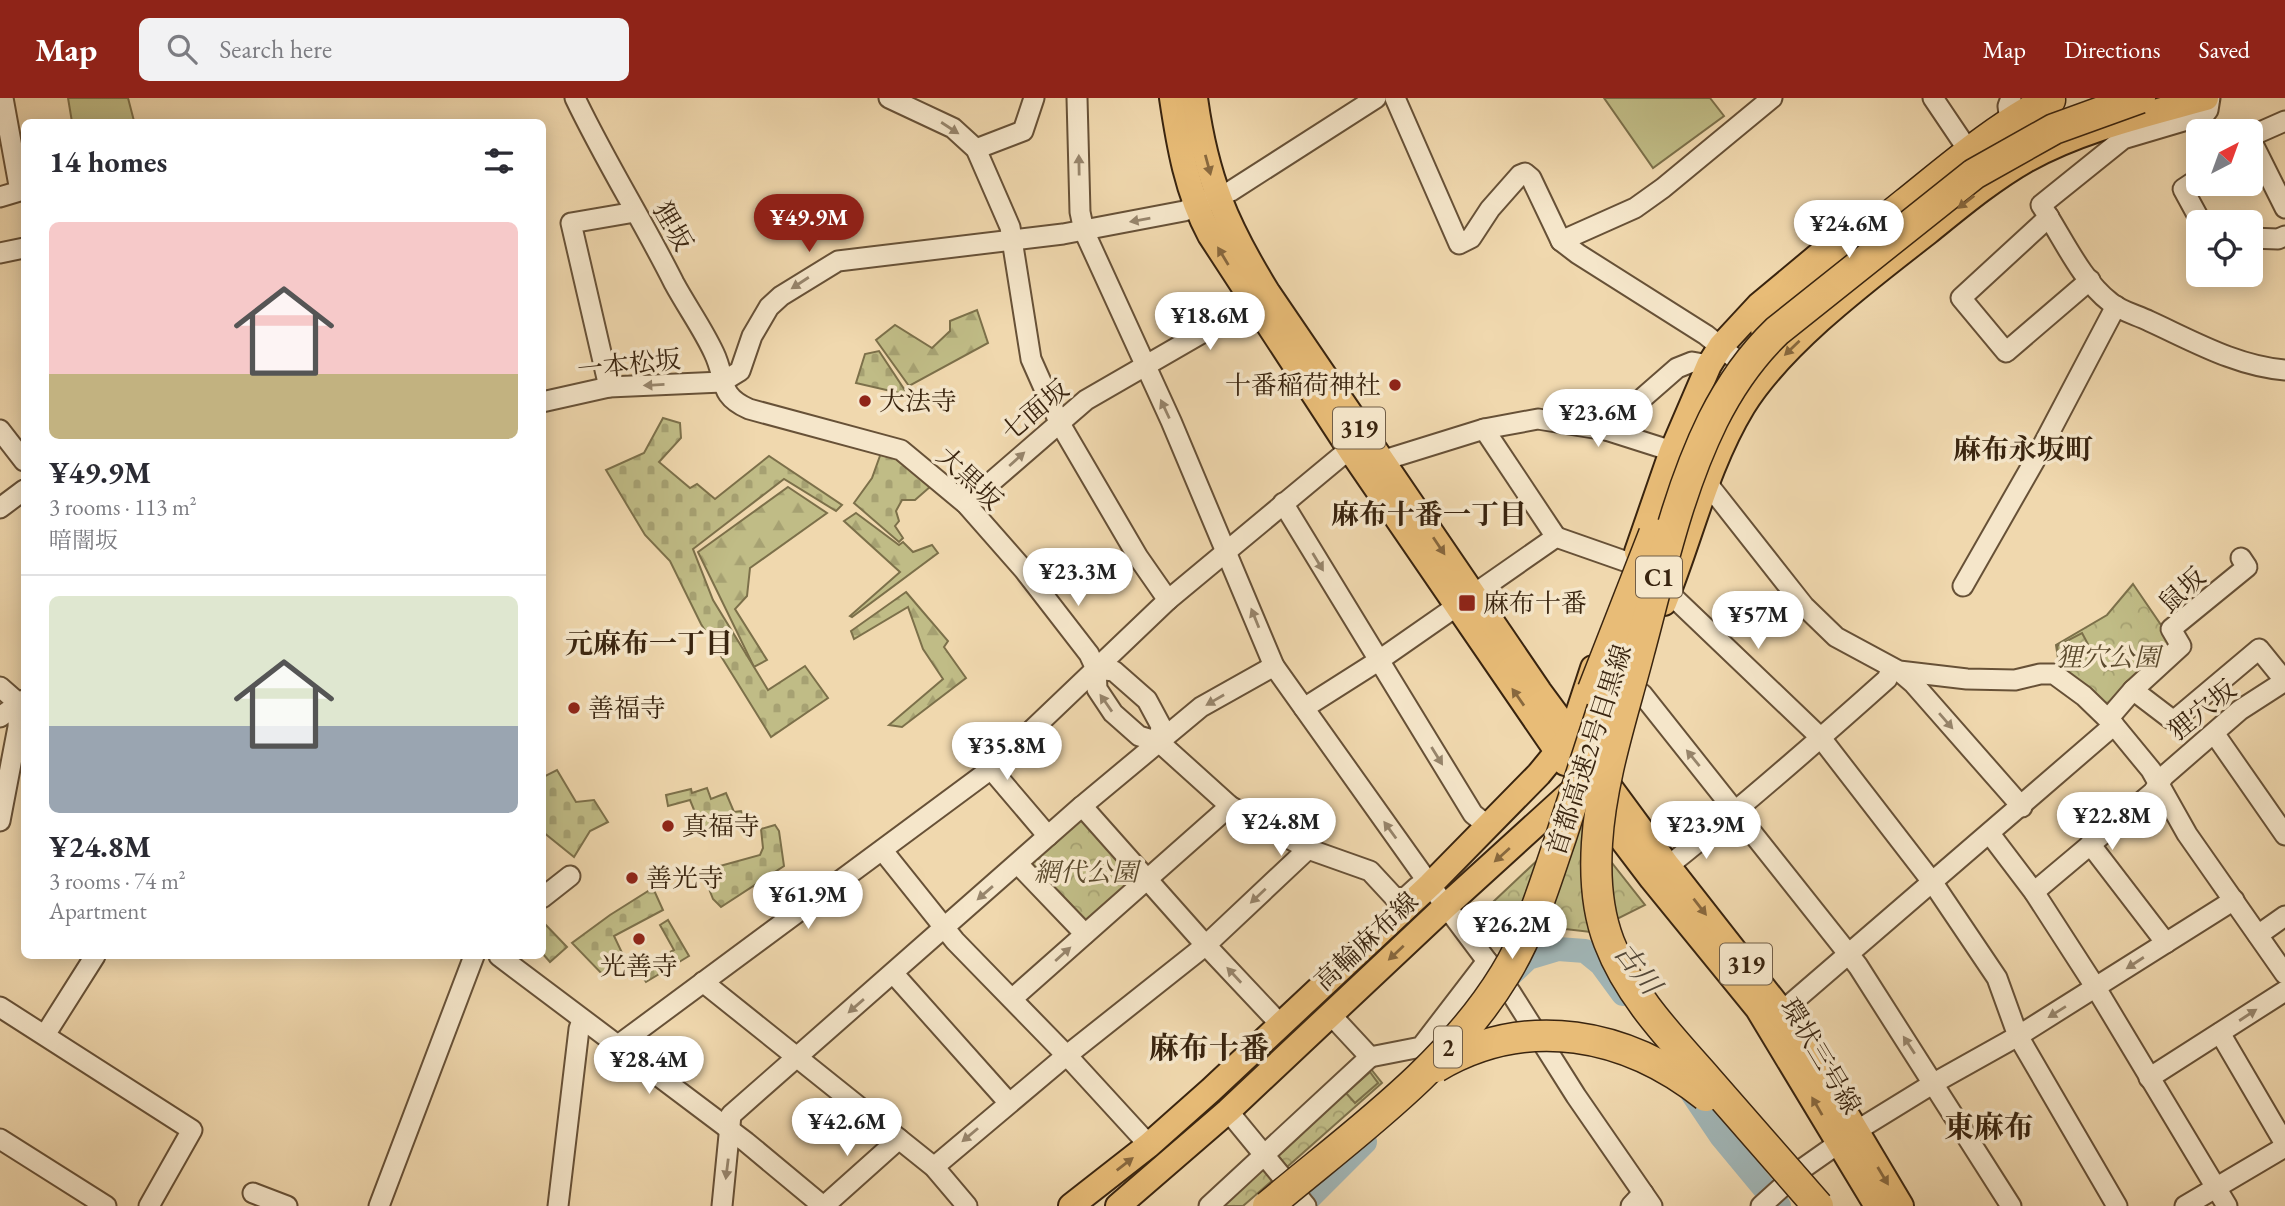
<!DOCTYPE html>
<meta charset="utf-8">
<style>
:root{--surface:#fff;--page:#f2f2f3;--text:#2b2b33;--muted:#7c7c81;--line:#e1e1e2;--accent:#8f2418}
body{margin:0;font-family:"EB Garamond","Noto Serif JP",serif;background:var(--page);color:var(--text);height:100vh;display:flex;flex-direction:column;font-size:26px;white-space:nowrap}
*{box-sizing:border-box;margin:0}
p{font-size:23px;color:var(--muted)}
.icon{flex:none;width:38px;height:38px;fill:none;stroke:currentColor;stroke-width:2;stroke-linecap:round;stroke-linejoin:round}
.map{position:relative;flex:1;overflow:hidden}
.panel{position:absolute;left:21px;top:21px;width:525px;height:840px;display:flex;flex-direction:column;background:var(--surface);border-radius:10px;box-shadow:0 4px 18px #0003}
.panel>*{flex:none}
.needle{width:46px;rotate:41deg}
.fabs{position:absolute;left:2186px;top:21px;display:grid;gap:14px}
.fabs a{display:grid;place-items:center;width:77px;height:77px;border-radius:10px;background:var(--surface);box-shadow:0 4px 18px #0003;font-size:35px}
.price{position:absolute;translate:-50% -60px;padding:0 16px;border-radius:24px;background:#fff;color:#222;font-size:23px;line-height:46px;filter:drop-shadow(0 2px 4px #0008)}
.price::after{content:'';position:absolute;left:50%;top:42px;width:21px;height:16px;margin-left:-10px;background:inherit;clip-path:polygon(0 0,100% 0,50% 100%)}
.price.current{background:var(--accent);color:#fff}
ul{padding:0;list-style:none}
li{display:grid;align-content:center;gap:14px;height:371px;padding:0 28px}
li+li{border-top:2px solid var(--line)}
li span{display:grid;place-items:center;height:217px;border-radius:10px;color:#555}
li>.icon{margin-inline-start:auto}
span .icon{width:126px;height:126px;fill:#fffc;stroke-width:1}
li b{font-size:30px}
h2{display:flex;justify-content:space-between;align-items:center;height:84px;padding:0 28px;font-size:30px}
header{display:flex;align-items:center;gap:42px;box-sizing:border-box;height:98px;padding:0 35px;background:var(--accent);color:#fff}
header strong{font-size:33px}
nav{display:flex;gap:38px;margin-inline-start:auto;font-size:24px}
.search{width:490px;height:63px;background:var(--page);display:flex;align-items:center;gap:18px;box-sizing:border-box;padding:0 24px;border-radius:10px;color:var(--muted);font-size:26px}
.map>svg:first-child{display:block}
</style>
<header>
<strong>Map</strong>
<div class="search"><svg class="icon" aria-label="search" viewBox="0 0 24 24"><circle cx="10" cy="10" r="6"/><path d="M15 15l6 6"/></svg>Search here</div>
<nav><a>Map</a><a>Directions</a><a>Saved</a></nav>
</header>
<div class="map">
<svg width="2285" height="1108" viewBox="0 0 2285 1108">
<defs>
<pattern id="forest-firs" width="22" height="20" patternUnits="userSpaceOnUse" patternTransform="scale(1.75)"><rect width="22" height="20" fill="#c0bc86"/><path d="M5 1l3.5 6h-7zM16 11l3.5 6h-7z" fill="#a6a172"/></pattern>
<pattern id="cemetery-stones" width="16" height="16" patternUnits="userSpaceOnUse" patternTransform="scale(1.75)"><rect width="16" height="16" fill="#c0bc86"/><path d="M2 7V4a2 2 0 0 1 4 0v3zM10 15v-3a2 2 0 0 1 4 0v3z" fill="#a6a172"/></pattern>
<pattern id="park-crowns" width="20" height="18" patternUnits="userSpaceOnUse" patternTransform="scale(1.75)"><rect width="20" height="18" fill="#c0bc86"/><path d="M2 6a3 3 0 1 1 6 0M12 15a3 3 0 1 1 6 0" fill="none" stroke="#a6a172"/></pattern>
<pattern id="garden-furrows" width="10" height="10" patternUnits="userSpaceOnUse" patternTransform="scale(1.75)"><rect width="10" height="10" fill="#c0bc86"/><path d="M-1 1l2-2M0 10L10 0M9 11l2-2" fill="none" stroke="#a6a172"/></pattern>
</defs>
<rect width="100%" height="100%" fill="#f0d8ae"/>
<filter id="stains"><feTurbulence type="fractalNoise" baseFrequency=".00286" numOctaves="4"/><feColorMatrix values="0 0 0 0 .2 0 0 0 0 .09 0 0 0 0 .02 0 0 0 .5 -.17"/></filter>
<radialGradient id="worn" r=".72"><stop offset=".6" stop-color="#630" stop-opacity="0"/><stop offset="1" stop-color="#630" stop-opacity=".3"/></radialGradient>
<g fill="url(#forest-firs)" stroke="#7c704a" stroke-width="2">
<path d="M977 212 988 245 909 288 876 242 895 227 932 250 950 233V223Z"/>
<path d="M788 389 827 415 750 470 747 498 735 511 767 562 754 569 698 454Z"/>
<path d="M856 415 899 447 903 444 913 454 932 447 938 455 852 519 850 518 900 474 844 423Z"/>
<path d="M906 494 948 543 944 549 966 580 902 629 889 627 943 581 923 551 908 509 854 541 851 533Z"/>
</g>
<g fill="url(#cemetery-stones)" stroke="#7c704a" stroke-width="2">
<path d="M879 253 908 297 856 285 865 256Z"/>
<path d="M663 320 680 325 681 340 659 364 690 390 697 386 715 401 769 358 842 407 836 413 784 381 693 451 713 502 768 592 805 568 828 600 771 639 701 526 670 463 645 437 606 372 644 355Z"/>
<path d="M881 355 905 364 931 388 915 402H902L896 413 899 423 895 428 903 440 899 444 854 405 872 380Z"/>
<path d="M557 672 576 704 594 702 608 724 590 733 574 759 543 734V679Z"/>
<path d="M707 690 711 701 726 695 734 714 741 713 745 726 733 732 727 730 703 734 690 702 668 708 666 697 691 691 692 695Z"/>
<path d="M775 727 779 733 784 768 721 809 713 801 702 773 760 757 763 750 761 731Z"/>
<path d="M653 790 663 812 614 838 624 859 603 877 572 845 610 817Z"/>
<path d="M668 822 689 858 646 884 639 873 646 869 648 872 665 862 663 858 674 852 660 827Z"/>
<path d="M543 824 567 849 550 864 543 856Z"/>
</g>
<g fill="url(#park-crowns)" stroke="#7c704a" stroke-width="2">
<path d="M2133 486 2174 546 2111 611 2059 567 2056 547 2107 517Z"/>
<path d="M1079 717 1140 776 1093 825H1082L1028 763Z"/>
<path d="M1579 723 1645 807 1591 834 1565 831 1537 834 1499 822 1492 816 1493 804Z"/>
<path d="M1371 971 1382 985 1287 1069 1274 1053Z"/>
<path d="M1261 1067 1274 1081 1243 1108H1218Z"/>
</g>
<path fill="url(#garden-furrows)" stroke="#7c704a" stroke-width="2" d="M2082 535 2089 548 2060 564 2057 548Z"/>
<g fill="#c0bc86" stroke="#7c704a" stroke-width="2">
<path d="M68 0H128L134 23 72 24Z"/>
<path d="M1604 0H1710L1724 18 1653 70Z"/>
<path d="M1370 974 1378 985 1355 1005 1346 995Z"/>
</g>
<g fill="none" stroke-linecap="round" stroke-linejoin="round">
<g stroke="#a1b6b7" stroke-width="24">
<path d="M1507 880 1528 860 1558 851 1585 853 1601 866 1623 896"/>
<path d="M1686 986 1721 1038 1779 1108"/>
<path d="M1301 1108 1365 1044"/>
</g>
<defs>
<g id="minor">
<path d="M575 0C605 63 643 123 674 185 687 209 703 231 714 255 727 282 717 297 749 311L901 352 966 406 1024 472 1089 556 1096 571"/>
<path d="M889 0 953 30 976 51 1010 129 1031 261 1059 324 1138 459 1168 502"/>
<path d="M1077 0 1080 114 1084 133 1171 323 1274 568 1430 787 1511 895 1576 998 1652 1108"/>
<path d="M1395 0 1459 146 1471 140 1490 111 1520 77 1525 75 1531 80 1561 143 1578 156 1706 237 1753 275"/>
<path d="M1933 0 1962 43"/>
<path d="M2210 0 2208 12 2204 17 2123 41 2041 107C2062 138 2081 182 2110 204 2120 213 2137 217 2149 223 2193 243 2236 268 2285 272"/>
<path d="M2009 16 2008 8 2011 0"/>
<path d="M2253 46 2285 110"/>
<path d="M2250 48 2253 46 2251 38 2285 23"/>
<path d="M976 51 1023 33 1034 0"/>
<path d="M2198 81 2183 91 2201 124"/>
<path d="M0 99 20 93 3 0"/>
<path d="M2049 119 1961 200 2006 254 2090 182"/>
<path d="M2250 140 2278 141 2285 138"/>
<path d="M1561 143 1635 110 1663 90 1772 0"/>
<path d="M0 155 24 150"/>
<path d="M609 289 571 125 635 114"/>
<path d="M542 304 609 289 722 284 740 273 752 238 769 209 781 198 838 163 1063 136 1184 113 1231 93 1376 0"/>
<path d="M1484 331 1556 439"/>
<path d="M0 332 24 363"/>
<path d="M1606 332 1677 270 1692 264 1709 267"/>
<path d="M1283 405 1473 716 1488 728"/>
<path d="M966 406 1086 302 1254 205"/>
<path d="M0 410 24 392"/>
<path d="M1963 488 2035 362 2116 208"/>
<path d="M1668 494 1821 640 1933 785 1997 880 2018 938 2117 1108"/>
<path d="M1899 573 1913 585 2022 709"/>
<path d="M0 589 24 610"/>
<path d="M1628 592 1642 596 1858 868 2011 1108"/>
<path d="M2133 592 2181 548 2171 531 2247 469 2241 460"/>
<path d="M1304 610 1378 563 1556 439 1633 466"/>
<path d="M0 619 24 602"/>
<path d="M2108 621 2133 592 2171 621 2177 620 2259 551 2285 583"/>
<path d="M2214 635 2285 737"/>
<path d="M1159 644 1161 628 1147 602 1114 573 1096 571 1097 591 1113 615 1139 638 1159 644 1230 708 1308 751 1370 773 1395 800 1406 799 1417 789"/>
<path d="M991 671 1048 738"/>
<path d="M1082 708 1201 842 1281 927"/>
<path d="M0 723 18 629 19 607"/>
<path d="M1990 736 2034 794 2096 890 2227 1108"/>
<path d="M2090 746 2166 845"/>
<path d="M883 753 955 843 1072 963 1149 1047"/>
<path d="M1018 766 1085 836"/>
<path d="M1658 776C1737 714 1812 648 1887 581L1892 570"/>
<path d="M2034 794 2153 694 2164 678 2240 612 2285 583"/>
<path d="M542 800 570 778"/>
<path d="M2258 837 2285 818"/>
<path d="M499 858 746 1044 823 1108"/>
<path d="M893 875 1009 1005"/>
<path d="M703 884 934 1069 967 1108"/>
<path d="M1012 901 1230 708"/>
<path d="M0 909 192 1032 149 1108"/>
<path d="M1773 921 2114 627"/>
<path d="M2220 935 2285 1046"/>
<path d="M45 937 95 858"/>
<path d="M617 948 991 671 1168 502 1340 359 1351 353 1381 363 1484 331 1538 321 1606 332 1672 353 1707 385 1804 508 1836 539 1899 573 1967 581 2015 582 2040 576H2054L2084 598 2114 627 2151 672 2187 736 2285 876"/>
<path d="M1370 959 1421 949 1487 863"/>
<path d="M2149 980 2285 893"/>
<path d="M1228 1013 1306 1108"/>
<path d="M0 1041 106 1108"/>
<path d="M934 1069 1061 962 1206 847 1308 751"/>
<path d="M253 1095 287 1108"/>
<path d="M379 1108 474 858"/>
<path d="M558 1108 579 931 582 922"/>
<path d="M722 1108 731 1017 1082 708 1201 609 1274 568"/>
<path d="M824 1108 899 1041"/>
<path d="M1209 1108 1370 959 1331 917"/>
<path d="M1631 1108 1643 1095"/>
<path d="M1761 1108 1802 1071 1856 1033 1934 985 2018 938 2234 802"/>
<path d="M2185 1108 2285 1049"/>
</g>
<g id="major">
<path d="M1172 0C1179 47 1187 94 1210 137L1351 353 1565 665"/>
<path d="M1195 0C1206 80 1226 127 1268 195L1539 593 1668 768 1795 930 1901 1108"/>
<path d="M1637 454 1672 353 1709 267 1721 248 1759 207 1837 142"/>
<path d="M1664 505C1691 439 1706 369 1743 308 1783 244 1868 181 1928 134 1959 109 1991 82 2026 62 2082 31 2145 17 2206 0"/>
<path d="M1595 706 1652 781 1758 911 1877 1108"/>
<path d="M1071 1108 1149 1047 1211 992 1430 787 1539 676 1571 637 1593 570"/>
<path d="M1118 1108 1228 1013 1446 808 1578 688"/>
</g>
<path id="highway" d="M1766 231C1805 183 1858 144 1906 105 1952 68 1997 29 2050 2"/>
</defs>
<use href="#minor" stroke="#675137" stroke-width="23"/>
<use href="#major" stroke="#39240f" stroke-width="28"/>
<use href="#highway" stroke="#39240f" stroke-width="33"/>
<use href="#minor" stroke="#f5e6ca" stroke-width="19"/>
<use href="#major" stroke="#e8bc77" stroke-width="24"/>
<use href="#highway" stroke="#e8bc77" stroke-width="30"/>
<defs>
<g id="highway-bridge">
<path d="M1593 592 1654 436"/>
<path d="M1436 969C1527 915 1627 935 1706 998"/>
<path d="M1268 1108C1351 1038 1448 970 1505 876 1531 834 1545 785 1561 739 1579 683 1597 628 1615 572"/>
<path d="M1818 1108C1781 1066 1744 1023 1707 981 1670 939 1629 897 1609 844 1597 813 1595 777 1597 745 1601 680 1623 616 1639 554 1660 476 1677 395 1713 322 1730 288 1750 259 1777 233L1974 76 2054 31 2140 0"/>
</g>
</defs>
<use href="#highway-bridge" stroke="#39240f" stroke-width="33" stroke-linecap="butt"/>
<use href="#highway-bridge" stroke="#e8bc77" stroke-width="30"/>
</g>
<defs><path id="oneway-solid" d="M-6-.8H1V-3.2L6.5 0L1 3.2V.8H-6Z" transform="scale(1.75)"/></defs>
<g fill="#97856c">
<use href="#oneway-solid" transform="translate(950 30) rotate(33)"/>
<use href="#oneway-solid" transform="translate(1079 67) rotate(-91)"/>
<use href="#oneway-solid" transform="translate(1140 122) rotate(170)"/>
<use href="#oneway-solid" transform="translate(800 185) rotate(147)"/>
<use href="#oneway-solid" transform="translate(654 287) rotate(177)"/>
<use href="#oneway-solid" transform="translate(1165 311) rotate(-115)"/>
<use href="#oneway-solid" transform="translate(1017 361) rotate(-42)"/>
<use href="#oneway-solid" transform="translate(1318 464) rotate(59)"/>
<use href="#oneway-solid" transform="translate(1255 520) rotate(-112)"/>
<use href="#oneway-solid" transform="translate(1215 602) rotate(150)"/>
<use href="#oneway-solid" transform="translate(1106 605) rotate(-125)"/>
<use href="#oneway-solid" transform="translate(1946 623) rotate(49)"/>
<use href="#oneway-solid" transform="translate(1437 658) rotate(58)"/>
<use href="#oneway-solid" transform="translate(1693 660) rotate(-129)"/>
<use href="#oneway-solid" transform="translate(1390 732) rotate(-126)"/>
<use href="#oneway-solid" transform="translate(985 795) rotate(139)"/>
<use href="#oneway-solid" transform="translate(1258 798) rotate(137)"/>
<use href="#oneway-solid" transform="translate(1063 856) rotate(-42)"/>
<use href="#oneway-solid" transform="translate(2135 865) rotate(147)"/>
<use href="#oneway-solid" transform="translate(1234 877) rotate(-133)"/>
<use href="#oneway-solid" transform="translate(856 908) rotate(139)"/>
<use href="#oneway-solid" transform="translate(2057 914) rotate(148)"/>
<use href="#oneway-solid" transform="translate(2248 917) rotate(-33)"/>
<use href="#oneway-solid" transform="translate(1909 947) rotate(-123)"/>
<use href="#oneway-solid" transform="translate(970 1037) rotate(140)"/>
<use href="#oneway-solid" transform="translate(727 1071) rotate(97)"/>
</g>
<g fill="#88683e">
<use href="#oneway-solid" transform="translate(1208 67) rotate(75)"/>
<use href="#oneway-solid" transform="translate(1966 104) rotate(142)"/>
<use href="#oneway-solid" transform="translate(1223 158) rotate(-121)"/>
<use href="#oneway-solid" transform="translate(1792 250) rotate(136)"/>
<use href="#oneway-solid" transform="translate(1439 448) rotate(56)"/>
<use href="#oneway-solid" transform="translate(1518 599) rotate(-125)"/>
<use href="#oneway-solid" transform="translate(1502 757) rotate(138)"/>
<use href="#oneway-solid" transform="translate(1700 809) rotate(52)"/>
<use href="#oneway-solid" transform="translate(1396 855) rotate(137)"/>
<use href="#oneway-solid" transform="translate(1817 1008) rotate(-120)"/>
<use href="#oneway-solid" transform="translate(1125 1066) rotate(-38)"/>
<use href="#oneway-solid" transform="translate(1883 1078) rotate(59)"/>
</g>
<g fill="#8f2418" stroke="#f5e6ca" stroke-width="2.5">
<circle cx="1395" cy="287" r="7"/>
<circle cx="865" cy="303" r="7"/>
<rect x="1458" y="496" width="18" height="18" rx="3.5"/>
<circle cx="574" cy="610" r="7"/>
<circle cx="668" cy="728" r="7"/>
<circle cx="632" cy="780" r="7"/>
<circle cx="639" cy="841" r="7"/>
</g>
<g text-anchor="middle" dominant-baseline="central" stroke-width="7" stroke-linejoin="round" paint-order="stroke">
<g fill="#f5e6ca" stroke="#715e47" stroke-width="2">
<rect x="1333" y="309.5" width="52" height="41" rx="5"/>
<rect x="1636" y="458.5" width="46" height="41" rx="5"/>
<rect x="1720" y="845.5" width="52" height="41" rx="5"/>
<rect x="1434" y="928.5" width="28" height="41" rx="5"/>
</g>
<g font-size="24" font-weight="bold" fill="#39240f">
<text x="1359" y="330">319</text>
<text x="1659" y="479">C1</text>
<text x="1746" y="866">319</text>
<text x="1448" y="949">2</text>
</g>
<g font-size="26" fill="#39240f" stroke="#f5e6ca">
<text transform="translate(673 128) rotate(60)">狸坂</text>
<text transform="translate(629 266) rotate(-6)">一本松坂</text>
<text transform="translate(1035 312) rotate(-40)">七面坂</text>
<text transform="translate(970 380) rotate(43)">大黒坂</text>
<text transform="translate(2182 492) rotate(-43)">鼠坂</text>
<text transform="translate(2202 612) rotate(-39)">狸穴坂</text>
<text transform="translate(1589 652) rotate(-72)">首都高速2号目黒線</text>
<text transform="translate(1366 843) rotate(-43)">高輪麻布線</text>
<text transform="translate(1821 958) rotate(59)">環状三号線</text>
</g>
<g font-size="26" fill="#39240f" stroke="#f5e6ca" text-anchor="start">
<text x="1381" y="287" text-anchor="end">十番稲荷神社</text>
<text x="879" y="303">大法寺</text>
<text x="1483" y="505">麻布十番</text>
<text x="588" y="610">善福寺</text>
<text x="682" y="728">真福寺</text>
<text x="646" y="780">善光寺</text>
<text x="639" y="868" text-anchor="middle">光善寺</text>
</g>
<g font-size="26" font-style="italic" fill="#5b4a2d" stroke="#f5e6ca">
<text x="2108" y="559">狸穴公園</text>
<text x="1086" y="774">網代公園</text>
</g>
<g font-size="28" font-weight="bold" fill="#39240f" stroke="#f5e6ca">
<text x="2023" y="351">麻布永坂町</text>
<text x="1429" y="416">麻布十番一丁目</text>
<text x="649" y="545">元麻布一丁目</text>
</g>
<g font-size="28" font-style="italic" fill="#534839" stroke="#f5e6ca">
<text transform="translate(1638 870) rotate(52)">古川</text>
</g>
<g font-size="30" font-weight="bold" fill="#39240f" stroke="#f5e6ca">
<text x="1209" y="949">麻布十番</text>
<text x="1989" y="1028">東麻布</text>
</g>
</g>
<rect width="100%" height="100%" filter="url(#stains)"/>
<rect width="100%" height="100%" fill="url(#worn)"/>
</svg>
<div class="fabs">
<a><svg class="needle" viewBox="-14 -14 28 28"><path d="M0-13l5 13h-10z" fill="#e53935"/><path d="M0 13l5-13h-10z" fill="#7c7c81"/></svg></a>
<a><svg class="icon" aria-label="locate" viewBox="0 0 24 24"><circle cx="12" cy="12" r="6"/><path d="M12 2v4M12 18v4M2 12h4M18 12h4"/></svg></a>
</div>
<b class="price current" style="left:809px;top:156px">¥49.9M</b>
<b class="price" style="left:1849px;top:162px">¥24.6M</b>
<b class="price" style="left:1210px;top:254px">¥18.6M</b>
<b class="price" style="left:1598px;top:351px">¥23.6M</b>
<b class="price" style="left:1078px;top:510px">¥23.3M</b>
<b class="price" style="left:1758px;top:553px">¥57M</b>
<b class="price" style="left:1007px;top:684px">¥35.8M</b>
<b class="price" style="left:2112px;top:754px">¥22.8M</b>
<b class="price" style="left:1281px;top:760px">¥24.8M</b>
<b class="price" style="left:1706px;top:763px">¥23.9M</b>
<b class="price" style="left:808px;top:833px">¥61.9M</b>
<b class="price" style="left:1512px;top:863px">¥26.2M</b>
<b class="price" style="left:649px;top:998px">¥28.4M</b>
<b class="price" style="left:847px;top:1060px">¥42.6M</b>
<section class="panel">
<h2>14 homes<svg class="icon" aria-label="filters" viewBox="0 0 24 24"><path d="M4 7h16M4 17h16"/><circle cx="9" cy="7" r="2"/><circle cx="15" cy="17" r="2"/></svg></h2>
<ul>
<li><span style="background:linear-gradient(#f6c9c9 70%,#c2b280 0)"><svg class="icon" aria-label="home" viewBox="0 0 24 24"><path d="M3 11l9-7 9 7M6 9v11h12V9"/></svg></span><div><b>¥49.9M</b><p>3 rooms · 113 m²</p><p>暗闇坂</p></div></li>
<li><span style="background:linear-gradient(#dfe7d0 60%,#9aa5b1 0)"><svg class="icon" aria-label="home" viewBox="0 0 24 24"><path d="M3 11l9-7 9 7M6 9v11h12V9"/></svg></span><div><b>¥24.8M</b><p>3 rooms · 74 m²</p><p>Apartment</p></div></li>
</ul>
</section>
</div>
